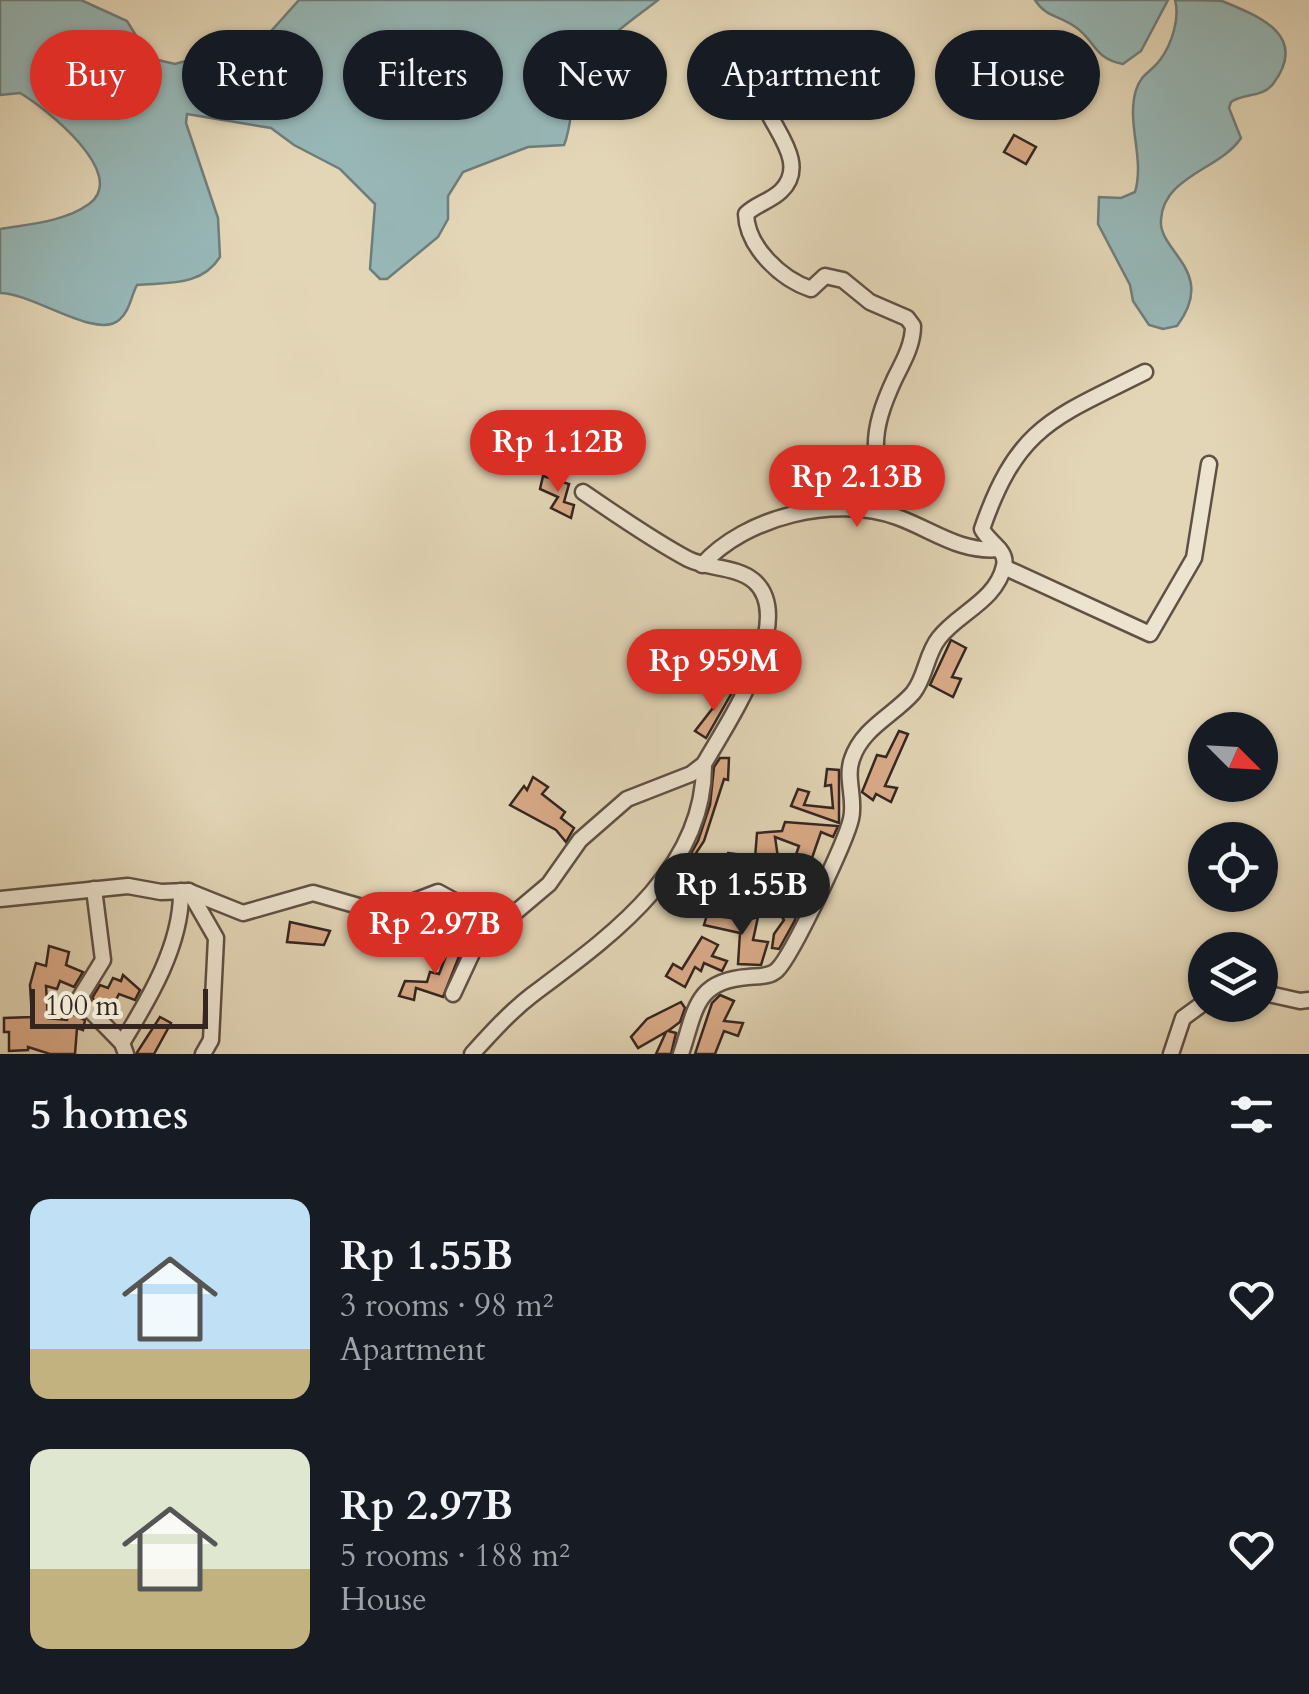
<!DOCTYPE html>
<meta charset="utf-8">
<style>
:root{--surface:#171b24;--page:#20242c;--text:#f1f3f6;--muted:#9ea1a6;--accent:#d93025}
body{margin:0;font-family:Cardo,serif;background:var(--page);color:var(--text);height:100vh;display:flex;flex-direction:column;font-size:38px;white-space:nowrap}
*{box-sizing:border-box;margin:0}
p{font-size:32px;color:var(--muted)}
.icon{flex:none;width:55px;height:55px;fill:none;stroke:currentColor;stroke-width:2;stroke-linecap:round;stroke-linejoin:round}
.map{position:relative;height:1054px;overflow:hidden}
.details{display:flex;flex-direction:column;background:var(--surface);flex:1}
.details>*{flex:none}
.banner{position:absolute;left:30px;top:30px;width:1250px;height:90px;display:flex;gap:20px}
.needle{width:65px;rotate:114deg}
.fabs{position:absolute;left:1188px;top:712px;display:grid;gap:20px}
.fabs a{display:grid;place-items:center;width:90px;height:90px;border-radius:50%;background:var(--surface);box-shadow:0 2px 8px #0004;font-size:50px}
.scale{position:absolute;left:30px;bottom:25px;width:178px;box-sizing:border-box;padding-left:10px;border:5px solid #342520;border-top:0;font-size:28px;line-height:35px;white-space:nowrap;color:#342520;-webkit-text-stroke:8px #ede4d0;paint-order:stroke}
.price{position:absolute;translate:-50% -85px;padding:0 22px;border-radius:35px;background:var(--accent);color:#fff;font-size:32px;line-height:65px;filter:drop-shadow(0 2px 5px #0008)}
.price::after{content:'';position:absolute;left:50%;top:60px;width:30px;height:22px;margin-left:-15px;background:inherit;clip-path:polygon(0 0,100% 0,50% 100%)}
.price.active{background:#222;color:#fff}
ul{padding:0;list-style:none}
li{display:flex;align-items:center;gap:30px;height:250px;padding:0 30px}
li span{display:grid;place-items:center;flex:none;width:280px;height:200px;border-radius:20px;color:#555}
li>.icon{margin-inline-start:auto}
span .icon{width:120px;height:120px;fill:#fffc;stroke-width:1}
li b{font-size:42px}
h2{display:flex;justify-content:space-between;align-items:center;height:120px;padding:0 30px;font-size:42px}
.pill{padding:0 35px;border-radius:45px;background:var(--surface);box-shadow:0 2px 8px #0004;font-size:35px;line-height:90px}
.pill.active{background:var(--accent);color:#fff}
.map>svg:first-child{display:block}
</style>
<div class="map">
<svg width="1309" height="1054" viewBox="0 0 1309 1054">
<rect width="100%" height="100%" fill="#e3d6b7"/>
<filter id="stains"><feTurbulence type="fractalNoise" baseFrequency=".002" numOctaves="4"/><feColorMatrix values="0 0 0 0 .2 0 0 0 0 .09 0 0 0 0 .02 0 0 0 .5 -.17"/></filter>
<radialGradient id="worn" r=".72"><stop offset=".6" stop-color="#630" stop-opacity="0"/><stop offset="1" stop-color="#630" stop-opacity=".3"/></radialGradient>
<g fill="#97b7b7" stroke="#6f7d7b" stroke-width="2.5">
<path d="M0 0H81L127 21 143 47 158 60 175 64 264 39 299 0H658C629 23 589 47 577 84 570 104 572 126 564 145L528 147 463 172 448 196V219L438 237 387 279H380L370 269 375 204 340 169 294 145 271 128 187 114 186 123 218 218 220 257C201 287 167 282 137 285 131 296 130 311 119 320 96 340 33 293 0 293V229C29 224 64 222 89 204 130 174 44 107 20 93L0 95Z"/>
<path d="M1035 0H1168L1141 51 1123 64C1092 58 1096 40 1074 26 1058 15 1046 17 1035 0Z"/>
<path d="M1175 0C1189 0 1210 0 1222 1 1261 17 1309 36 1273 84 1262 98 1244 93 1231 102L1229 108 1241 138C1221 169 1163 176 1161 220 1158 252 1218 271 1177 326L1163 329 1149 325 1133 301 1130 285 1098 224 1099 197 1121 198 1135 192C1145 158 1126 123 1136 90 1141 74 1151 72 1160 60 1172 44 1180 18 1175 0Z"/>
</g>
<g fill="#dbac8a" stroke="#342520" stroke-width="2.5" fill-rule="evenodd">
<path d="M1014 135 1036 147 1026 164 1004 152Z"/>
<path d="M543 476 569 484 564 502 574 505 571 518 551 508 558 497 540 489Z"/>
<path d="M951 640 966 648 952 677 961 679 953 697 930 685Z"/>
<path d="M730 686 734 689 706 738 695 731Z"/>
<path d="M899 731 908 734 885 786 897 788 891 802 876 794 873 800 862 792 877 755 886 757Z"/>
<path d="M720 758H729L728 780 724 779 704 841 687 867 684 866 698 841 710 805 714 767Z"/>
<path d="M827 769 839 770V823L791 806 798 789 809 792 804 805 833 808 831 785 825 786Z"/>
<path d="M533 777 548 787 542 794 565 812 561 818 574 828 566 842 556 830 510 805 524 786 527 790Z"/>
<path d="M785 822 838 826 833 837 821 832 797 901 795 920 779 949 772 948 774 934 784 920 782 917 751 907 760 871H754L757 833 782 831ZM775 837 799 846 783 892Z"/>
<path d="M728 853 743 855 725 899 710 894Z"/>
<path d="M707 915 747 920 758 917 753 940 768 942 761 965 738 964 740 933 704 925Z"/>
<path d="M290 922 330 931 324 945 287 942Z"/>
<path d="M702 937 718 945 712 956 727 961 722 971 704 963 701 971 695 967 685 987 666 976 673 964 682 969Z"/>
<path d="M451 943 462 949 443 997 416 988 414 1000 399 996 405 981 427 982 430 972 439 974Z"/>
<path d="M49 946 69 952 66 965 83 972 74 987 60 981 57 989 46 986 48 1018 67 1020 70 1013 85 1020 83 1030 77 1028 75 1054H50L28 1047V1050L9 1051V1032H4V1018L32 1017 30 985 36 963 46 966Z"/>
<path d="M123 975 140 990 135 1000 119 994 110 1011 101 1006 92 998 100 985 108 988 113 978 121 981Z"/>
<path d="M720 995 734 1001 724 1021 743 1023 738 1036 724 1031 715 1054H695L712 1003Z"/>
<path d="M681 1002 685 1008 680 1022 668 1031 676 1033 671 1054H656L666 1032 638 1048 631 1037 647 1019Z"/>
<path d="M160 1017 171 1023 154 1054H136Z"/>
</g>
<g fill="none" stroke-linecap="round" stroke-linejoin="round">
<defs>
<g id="minor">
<path d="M770 116C782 139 805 168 781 191 771 201 756 204 746 214 747 247 781 279 811 289L825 276 843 280 870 302 907 318 913 326C913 345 903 362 895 378 868 436 872 456 892 515"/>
<path d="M702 565C746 516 835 495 897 517 933 530 960 553 999 549"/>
<path d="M1004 567 1150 634 1194 558 1209 464"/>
<path d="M94 889 103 960 79 999 122 1043 126 1054"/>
<path d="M189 891 216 938 211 1040 203 1054"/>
<path d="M0 899 128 886 161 892 188 891 243 913 313 893 383 913 438 892 488 919 504 922 549 884 580 840 627 799 691 774 704 764C726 725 798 620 754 581 736 566 708 569 688 559 652 540 617 515 583 492"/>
<path d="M1260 992 1300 1001 1309 1000"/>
<path d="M453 994 488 919"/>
<path d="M122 1043C149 999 182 944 181 891"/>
<path d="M472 1054C491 1033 510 1012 532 995 608 938 705 871 704 764"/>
<path d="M681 1054C696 1009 695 981 748 977 758 976 770 977 777 970 792 956 846 841 851 819 856 799 845 778 852 759 862 728 894 715 913 693 926 677 926 654 939 638 958 613 996 601 1004 566 1008 550 988 542 982 529 1018 425 1054 418 1145 372"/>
<path d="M1171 1054 1183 1018 1205 1002"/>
</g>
</defs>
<use href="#minor" stroke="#605146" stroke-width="19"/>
<use href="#minor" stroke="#ede4d0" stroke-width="14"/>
</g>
<rect width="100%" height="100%" filter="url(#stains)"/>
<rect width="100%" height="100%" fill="url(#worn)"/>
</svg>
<div class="fabs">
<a><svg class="needle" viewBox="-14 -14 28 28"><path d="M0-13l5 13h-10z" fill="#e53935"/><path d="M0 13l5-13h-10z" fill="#9ea1a6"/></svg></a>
<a><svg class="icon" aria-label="locate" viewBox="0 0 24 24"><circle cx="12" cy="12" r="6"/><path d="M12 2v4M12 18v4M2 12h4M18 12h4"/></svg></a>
<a><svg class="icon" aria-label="layers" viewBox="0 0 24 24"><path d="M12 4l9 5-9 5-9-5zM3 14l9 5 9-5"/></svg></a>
</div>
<div class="scale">100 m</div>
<b class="price" style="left:558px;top:495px">Rp 1.12B</b>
<b class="price" style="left:857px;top:530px">Rp 2.13B</b>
<b class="price" style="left:714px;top:714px">Rp 959M</b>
<b class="price active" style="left:742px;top:938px">Rp 1.55B</b>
<b class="price" style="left:435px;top:977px">Rp 2.97B</b>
<div class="banner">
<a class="pill active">Buy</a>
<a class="pill">Rent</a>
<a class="pill">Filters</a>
<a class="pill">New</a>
<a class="pill">Apartment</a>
<a class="pill">House</a>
</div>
</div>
<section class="details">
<h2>5 homes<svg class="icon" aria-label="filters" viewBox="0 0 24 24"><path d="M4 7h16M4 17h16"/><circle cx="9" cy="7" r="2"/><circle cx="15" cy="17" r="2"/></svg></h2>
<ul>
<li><span style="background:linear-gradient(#bfe0f5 75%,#c2b280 0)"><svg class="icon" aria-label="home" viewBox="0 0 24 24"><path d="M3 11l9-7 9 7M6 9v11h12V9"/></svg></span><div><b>Rp 1.55B</b><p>3 rooms · 98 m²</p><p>Apartment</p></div><svg class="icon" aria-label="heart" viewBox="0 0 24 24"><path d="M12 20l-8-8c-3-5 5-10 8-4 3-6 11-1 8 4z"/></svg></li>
<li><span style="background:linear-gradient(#dfe7d0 60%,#c2b280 0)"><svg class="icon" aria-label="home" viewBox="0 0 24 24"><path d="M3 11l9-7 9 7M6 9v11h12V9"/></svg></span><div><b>Rp 2.97B</b><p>5 rooms · 188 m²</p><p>House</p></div><svg class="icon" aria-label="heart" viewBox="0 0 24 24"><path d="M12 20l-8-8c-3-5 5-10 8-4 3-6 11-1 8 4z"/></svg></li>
</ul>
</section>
